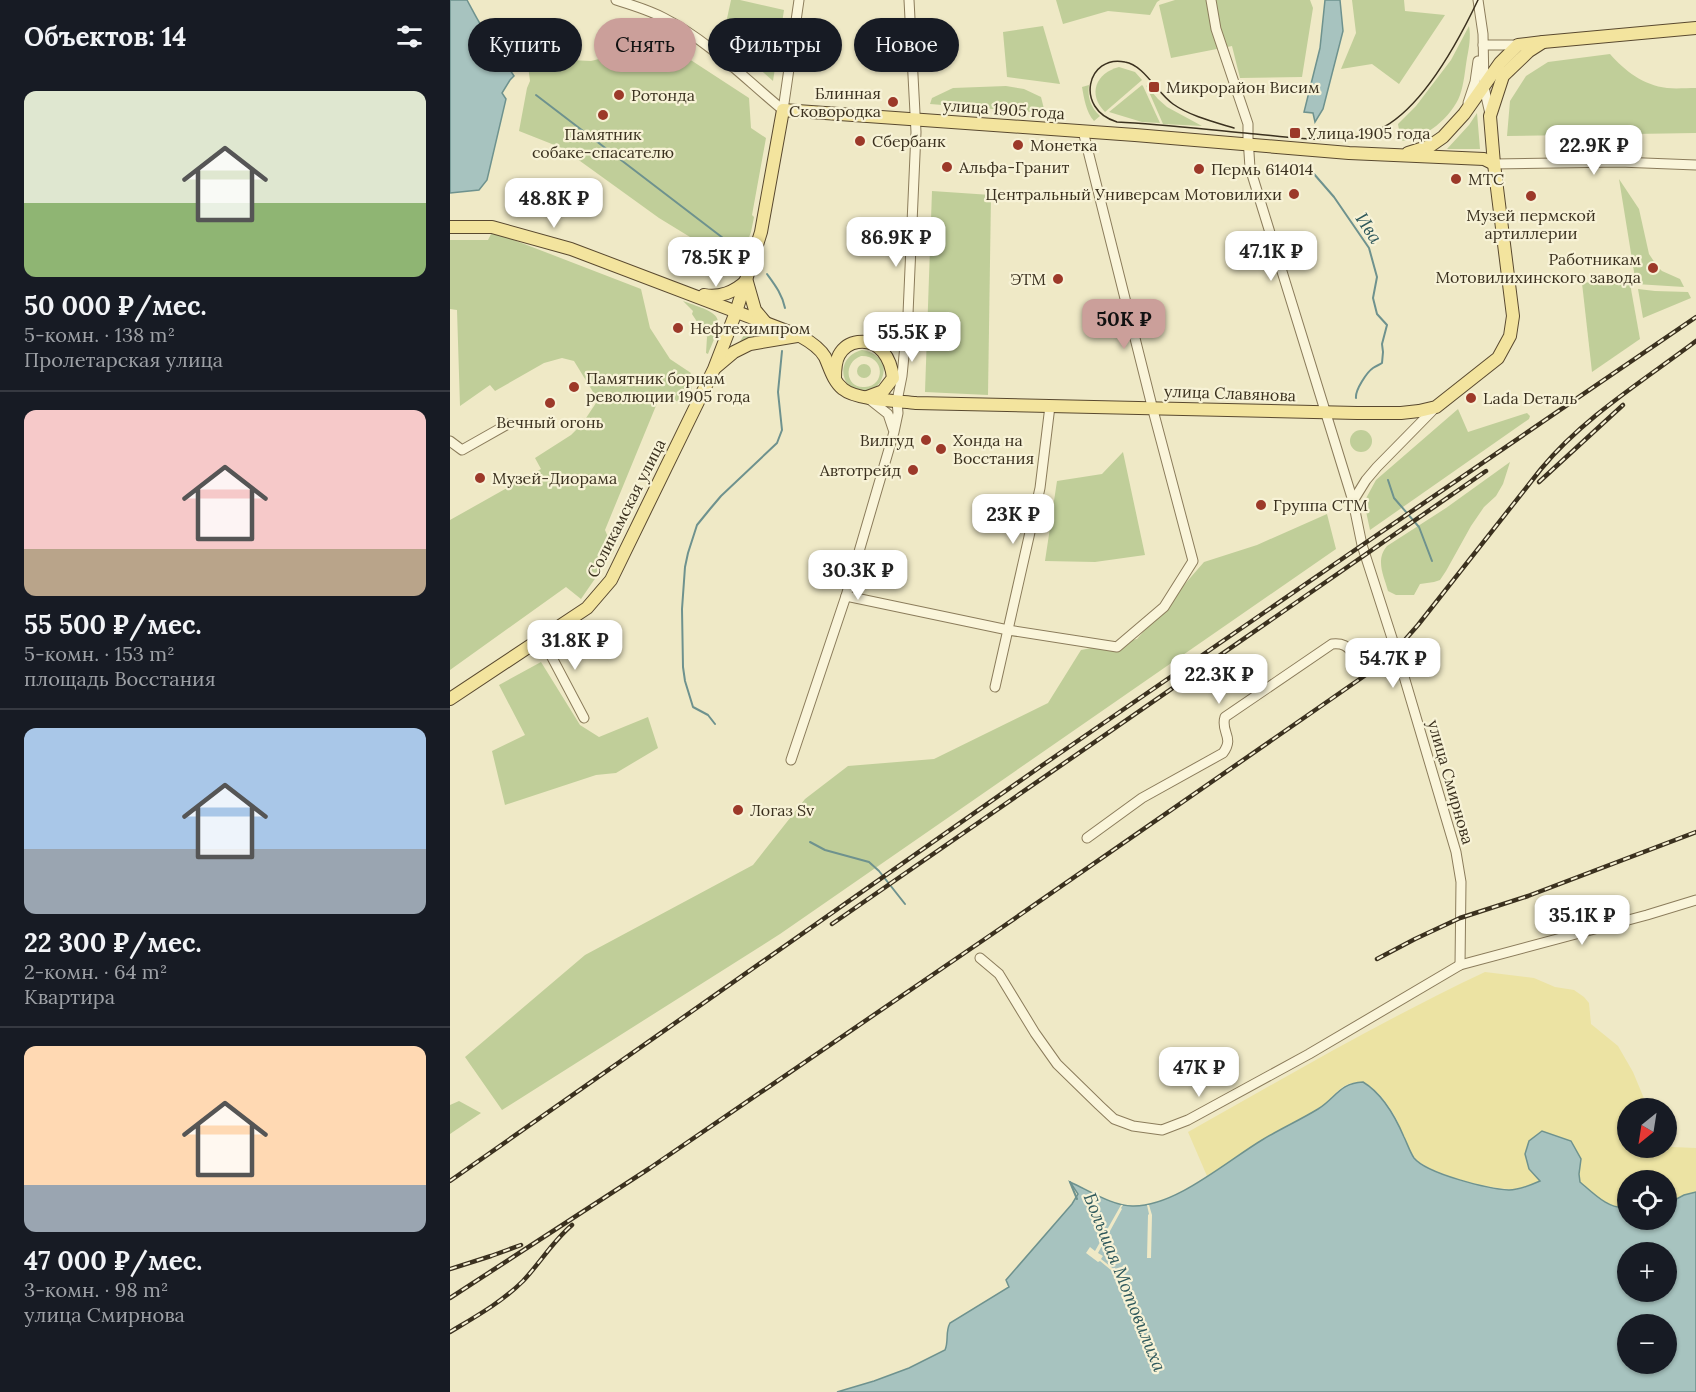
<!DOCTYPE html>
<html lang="ru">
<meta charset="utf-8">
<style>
:root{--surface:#171b24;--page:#20242c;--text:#f1f3f6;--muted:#9ea1a6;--line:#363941;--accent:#cb9f9a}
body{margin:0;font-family:Lora,serif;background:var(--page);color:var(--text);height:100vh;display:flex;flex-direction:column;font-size:22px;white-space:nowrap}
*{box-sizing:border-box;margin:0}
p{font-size:20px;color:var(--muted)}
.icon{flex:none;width:33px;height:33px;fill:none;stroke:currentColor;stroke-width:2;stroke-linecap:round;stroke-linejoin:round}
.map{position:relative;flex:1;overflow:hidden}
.panel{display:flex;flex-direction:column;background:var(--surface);width:450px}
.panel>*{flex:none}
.top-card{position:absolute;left:18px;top:18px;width:570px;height:54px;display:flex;gap:12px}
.needle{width:39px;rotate:210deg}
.tools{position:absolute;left:1167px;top:1098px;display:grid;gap:12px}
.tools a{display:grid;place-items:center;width:60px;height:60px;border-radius:50%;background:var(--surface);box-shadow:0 2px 4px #0004;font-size:30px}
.price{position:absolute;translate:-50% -51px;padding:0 14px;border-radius:12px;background:#fff;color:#222;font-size:20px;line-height:39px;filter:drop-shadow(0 2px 3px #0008)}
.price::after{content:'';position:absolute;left:50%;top:36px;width:18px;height:14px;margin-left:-9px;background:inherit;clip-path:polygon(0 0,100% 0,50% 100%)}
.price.selected{background:var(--accent);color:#111}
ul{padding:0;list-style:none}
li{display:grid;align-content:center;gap:12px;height:318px;padding:0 24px}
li+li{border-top:2px solid var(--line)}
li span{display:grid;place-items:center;height:186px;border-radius:12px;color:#555}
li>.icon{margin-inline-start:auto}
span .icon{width:108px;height:108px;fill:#fffc;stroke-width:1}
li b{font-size:26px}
h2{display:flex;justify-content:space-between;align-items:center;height:72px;padding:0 24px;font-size:26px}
.chip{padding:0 21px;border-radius:27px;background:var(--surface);box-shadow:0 2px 4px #0004;font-size:21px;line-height:54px}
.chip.selected{background:var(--accent);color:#111}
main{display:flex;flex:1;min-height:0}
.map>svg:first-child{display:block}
</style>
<main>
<section class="panel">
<h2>Объектов: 14<svg class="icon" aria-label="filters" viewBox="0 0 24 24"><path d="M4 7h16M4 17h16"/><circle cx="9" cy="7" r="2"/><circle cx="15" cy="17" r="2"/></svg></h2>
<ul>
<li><span style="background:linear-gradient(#dfe7d0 60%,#8fb573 0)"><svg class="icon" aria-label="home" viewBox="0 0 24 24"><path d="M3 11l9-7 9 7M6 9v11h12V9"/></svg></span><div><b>50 000 ₽/мес.</b><p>5-комн. · 138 m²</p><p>Пролетарская улица</p></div></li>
<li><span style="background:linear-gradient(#f6c9c9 75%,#b9a48a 0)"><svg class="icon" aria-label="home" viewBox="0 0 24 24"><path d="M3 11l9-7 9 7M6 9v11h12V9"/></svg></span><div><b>55 500 ₽/мес.</b><p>5-комн. · 153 m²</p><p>площадь Восстания</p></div></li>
<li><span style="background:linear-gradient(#a9c7e8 65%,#9aa5b1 0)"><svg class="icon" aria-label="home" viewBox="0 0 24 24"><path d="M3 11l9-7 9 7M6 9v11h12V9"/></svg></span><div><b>22 300 ₽/мес.</b><p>2-комн. · 64 m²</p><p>Квартира</p></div></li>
<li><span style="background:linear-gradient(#ffd9b3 75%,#9aa5b1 0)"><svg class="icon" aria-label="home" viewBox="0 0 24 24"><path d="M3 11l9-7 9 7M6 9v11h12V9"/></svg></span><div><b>47 000 ₽/мес.</b><p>3-комн. · 98 m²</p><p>улица Смирнова</p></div></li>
</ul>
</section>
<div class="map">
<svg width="1246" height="1392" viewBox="0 0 1246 1392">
<rect width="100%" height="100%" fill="#efe9c6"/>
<g fill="#c0ce99" fill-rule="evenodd">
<path d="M281 0H290L334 10 323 81 273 37Z"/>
<path d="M606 0H710L707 2 700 15 658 11 613 24Z"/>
<path d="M725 0H860L863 8 852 77 790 78 782 46 721 58 709 5Z"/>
<path d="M902 0H954L955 11 995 15 949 84 922 64 891 69 906 33Z"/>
<path d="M187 25 299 98 301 128 316 138 302 215 304 217 301 232 289 265 258 248 209 218 112 148 69 131 77 88 80 81 77 58 141 61 180 51Z"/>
<path d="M593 26 610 84 557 77 553 32Z"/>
<path d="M1019 26C1021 37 1019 48 1017 58 1015 70 1014 84 1010 95 1002 117 974 140 951 141L948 124 966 106 1001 60Z"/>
<path d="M1160 54C1175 71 1193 85 1217 88 1226 89 1237 88 1246 88V133L1057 136 1060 101 1076 76 1098 62Z"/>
<path d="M669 67 685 72 692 80 655 112C637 94 646 73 669 67Z"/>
<path d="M639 85C637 97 641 108 650 116L644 121C636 112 634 98 632 87Z"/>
<path d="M692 85 693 86 710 123 692 122 659 112Z"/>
<path d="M696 85 708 99 717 107 752 126 713 124Z"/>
<path d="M556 86 574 89 591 97 595 113 480 104 482 98 503 88Z"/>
<path d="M1027 113 1030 149H997L1019 125Z"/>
<path d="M1169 179 1189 209 1199 254 1207 266 1212 271 1230 279 1234 287 1186 284Z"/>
<path d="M482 191 541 195 538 395 475 392Z"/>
<path d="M41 234 51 235 191 289 200 328 220 359 241 373 242 392 236 404 210 396 155 530 164 551 131 599 116 587 0 670V520L91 469 85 458 121 435 132 424 148 400 124 361 112 358 94 363 45 391 40 385 10 406 7 310 0 309V240H38Z"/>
<path d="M1179 278 1190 339 1142 372 1132 283Z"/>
<path d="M1188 289 1205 291 1238 292 1241 298 1193 318Z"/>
<path d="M233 301C272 315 276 314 258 354L256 353 257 337 242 314 243 311Z"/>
<path d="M301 326H304L322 333 289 343 299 327Z"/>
<path d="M412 350C425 352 437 361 433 375 431 382 428 387 421 389 395 401 379 359 412 350ZM411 356C435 355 436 386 415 387 396 389 392 363 411 356Z"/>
<circle cx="414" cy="371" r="7"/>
<path d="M1008 409 1018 432 1077 413 1080 416 1079 419 920 530 914 502 926 480Z"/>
<circle cx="911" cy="441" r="11"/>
<path d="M673 452 695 555 645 562 595 561 607 481 652 474Z"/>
<path d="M1060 462 1053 484 1046 496 1034 507 1021 526 996 571 990 580 984 582 970 584 964 595H946L938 591C934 576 925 560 937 546L996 508Z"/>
<path d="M877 514 886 549 330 934 52 1110 15 1057 135 955 303 865 355 799 398 766 484 759 598 703 631 650 687 639 754 562 807 545Z"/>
<path d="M91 662 130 725 149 737 198 717 208 748 166 773 146 775 55 805 42 751 75 735 49 685Z"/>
<path d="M9 1101 31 1113 0 1134V1105Z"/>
</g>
<path fill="#ece3a3" d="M1035 972 1084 978 1105 987 1124 990 1134 997 1139 1003 1141 1024 1168 1046 1183 1072 1198 1108H1178V1148H1216L1217 1145 1222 1147 1246 1148V1192L1234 1195 1217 1204 1216 1180H1178L1177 1204 1171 1209C1156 1207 1141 1192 1130 1182L1129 1174 1131 1159 1105 1136 1092 1131 1091 1181C1081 1185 1071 1190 1060 1189 1039 1189 980 1174 966 1159 956 1149 952 1131 946 1118 938 1104 922 1079 903 1083 889 1085 881 1100 871 1107 851 1120 830 1129 811 1141 793 1152 776 1165 757 1176L738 1132C836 1077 933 1020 1035 972Z"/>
<g fill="#a7c3bf" stroke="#6e928e" stroke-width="1.5" fill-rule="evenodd">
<path d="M0 0H17C32 28 37 41 64 59L60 70 64 76 60 80 52 93 56 99 37 180 29 190 0 193Z"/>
<path d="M875 0H890L893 31 873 109 865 122 863 113 854 112 870 48Z"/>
<path d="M913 1082C933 1094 945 1116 954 1137 957 1143 960 1152 964 1158 977 1174 1039 1189 1059 1190 1070 1190 1081 1185 1090 1181L1079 1169 1075 1154 1079 1141 1092 1131 1121 1141 1131 1159 1129 1174 1130 1182C1143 1193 1160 1211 1177 1207L1178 1220H1182L1183 1222 1188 1220H1216L1217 1204 1234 1195 1246 1192V1392H387L424 1381 459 1368 495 1350C499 1341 495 1332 500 1323L559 1287 556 1280 622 1204 628 1194 620 1182C638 1190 664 1207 684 1206 726 1206 777 1161 812 1140 830 1129 850 1120 868 1109 886 1098 889 1083 913 1082ZM1178 1252H1216V1292H1178ZM1178 1324H1216V1364H1178Z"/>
</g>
<g fill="#efe9c6">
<path d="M671 1205H673L671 1208 672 1209 648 1253 653 1256 651 1259 675 1278 673 1280 650 1261 648 1262 636 1253 640 1247 645 1251Z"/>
<path d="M697 1205H699L702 1215 701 1258H697L698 1215 699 1214Z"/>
</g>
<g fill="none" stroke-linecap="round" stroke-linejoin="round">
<g stroke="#6e928e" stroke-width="2">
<path d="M86 95 290 251"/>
<path d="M864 174 884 197 919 248 927 277 923 298 927 314 937 325 932 344 933 352 932 363C929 365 926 366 923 368 917 372 905 390 906 398"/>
<path d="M317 274C325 285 332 294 335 308"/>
<path d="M938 480 944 498 969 527 982 561"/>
<path d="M265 724 258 715 243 707 235 681 233 667 232 609 235 567 238 553 247 525 260 509 271 496 327 443 332 430 328 392 332 351"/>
<path d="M360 842 375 850 419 862 429 871 455 904"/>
<path d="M620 1182 627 1199"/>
</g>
<defs>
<g id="minor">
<path d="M166 0C182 5 199 10 214 18 259 41 295 79 333 110"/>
<path d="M761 0 766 29 798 124V138L800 168 903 501 912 545 950 663 1006 852 1011 882 1010 965"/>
<path d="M1028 0 1033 34 1034 87 1040 114"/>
<path d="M1033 45H1068"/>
<path d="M1018 103 1025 82 1028 61"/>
<path d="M333 110 349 0"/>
<path d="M1044 164 1169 162 1246 165"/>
<path d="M418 342 441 335 456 322"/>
<path d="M419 399 438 414 443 429"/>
<path d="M0 441 12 450 58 424"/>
<path d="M903 501 916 480 927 467 986 407"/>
<path d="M396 596 558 630 667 647 714 607 743 561 704 414 633 131"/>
<path d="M90 639 97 648 134 718"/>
<path d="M545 687 590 488 600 406"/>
<path d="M341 760 396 596 444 432 448 413 447 401 452 376 458 314 466 132 459 0"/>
<path d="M637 838 692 798 773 753C785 737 770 732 775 717L882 644C902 642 898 655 913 659L944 644"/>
<path d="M530 958 549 974 585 1033 607 1064 649 1105 664 1119 683 1126 712 1130 738 1120 859 1054 1010 965 1197 915 1246 900"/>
</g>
<g id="major">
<path d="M958 153 980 146 993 137 1014 114 1050 63 1068 45 1093 42 1246 28"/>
<path d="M0 227H42L121 249 350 336C359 341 370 348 375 357 380 368 383 381 393 389 406 400 448 401 466 403L907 413H951L969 411 986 407 1048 358 1060 336 1063 316 1044 164 1040 116 1053 76 1079 51 1093 42"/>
<path d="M297 282 305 310 315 322"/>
<path d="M254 295C269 298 285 292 296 281"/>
<path d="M265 368 284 352 300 344 347 336"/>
<path d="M385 378C385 371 385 362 389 355 393 348 400 343 408 342 430 339 441 359 443 378L433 391 417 397"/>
<path d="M0 699 137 608 161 580 264 369 286 312 311 232 333 110 685 135 899 153 1034 159 1044 164"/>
</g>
</defs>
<use href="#minor" stroke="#8b7c5b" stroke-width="11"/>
<use href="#major" stroke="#59492f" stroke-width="14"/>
<use href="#minor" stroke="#faf5da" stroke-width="9"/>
<use href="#major" stroke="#f3e49e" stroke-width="12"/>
<path stroke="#3b311f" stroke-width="1.5" d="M784 128C764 122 740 116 723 104 707 93 694 65 675 62 637 54 624 109 667 122 710 124 752 129 795 133 836 136 897 149 934 127 975 104 1008 42 1028 0"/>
<defs>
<g id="rail">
<path d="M1089 482 1173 405"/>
<path d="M382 924 1036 471"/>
<path d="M927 959 965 939 1010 918 1078 896 1246 832"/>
<path d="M0 1181 597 762 905 550 1246 317"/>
<path d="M0 1269 41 1256 71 1245"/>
<path d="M0 1298 200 1168 551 928 920 672 946 650 968 625 1091 469C1134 417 1193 381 1246 341"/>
<path d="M0 1332C25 1317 52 1302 73 1281 90 1263 103 1241 122 1225"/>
</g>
</defs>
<use href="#rail" stroke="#3b311f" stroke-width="4.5"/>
<use href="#rail" stroke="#f7f2d6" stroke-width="2" stroke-dasharray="7" stroke-linecap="butt"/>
</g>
<g fill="#9c3929" stroke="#f7f2d6" stroke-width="2">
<rect x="698" y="81" width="12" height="12" rx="3"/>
<circle cx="169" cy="95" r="6"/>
<circle cx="443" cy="102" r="6"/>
<circle cx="153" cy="115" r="6"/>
<rect x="839" y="127" width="12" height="12" rx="3"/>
<circle cx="410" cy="141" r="6"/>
<circle cx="568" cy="145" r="6"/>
<circle cx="497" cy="167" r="6"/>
<circle cx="749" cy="169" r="6"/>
<circle cx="1006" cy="179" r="6"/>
<circle cx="844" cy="194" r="6"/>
<circle cx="1081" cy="196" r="6"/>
<circle cx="1203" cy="268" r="6"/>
<circle cx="608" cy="279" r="6"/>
<circle cx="228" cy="328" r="6"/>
<circle cx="124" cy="387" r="6"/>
<circle cx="1021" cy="398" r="6"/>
<circle cx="100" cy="403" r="6"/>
<circle cx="476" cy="440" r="6"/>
<circle cx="491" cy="449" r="6"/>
<circle cx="463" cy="470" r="6"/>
<circle cx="30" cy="478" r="6"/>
<circle cx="811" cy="505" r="6"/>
<circle cx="288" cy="810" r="6"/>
</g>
<g text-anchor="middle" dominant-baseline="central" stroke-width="4.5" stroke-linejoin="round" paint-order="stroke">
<g font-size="16" fill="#3b311f" stroke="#f7f2d6" text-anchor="start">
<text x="716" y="87">Микрорайон Висим</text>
<text x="431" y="93" text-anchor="end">Блинная<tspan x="431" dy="18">Сковородка</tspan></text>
<text x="181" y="95">Ротонда</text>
<text x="857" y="133">Улица 1905 года</text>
<text x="153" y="134" text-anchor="middle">Памятник<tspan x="153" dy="18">собаке-спасателю</tspan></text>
<text x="422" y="141">Сбербанк</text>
<text x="580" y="145">Монетка</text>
<text x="509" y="167">Альфа-Гранит</text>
<text x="761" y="169">Пермь 614014</text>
<text x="1018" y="179">МТС</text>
<text x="832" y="194" text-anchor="end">Центральный Универсам Мотовилихи</text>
<text x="1081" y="215" text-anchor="middle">Музей пермской<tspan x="1081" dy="18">артиллерии</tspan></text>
<text x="1191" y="259" text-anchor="end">Работникам<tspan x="1191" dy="18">Мотовилихинского завода</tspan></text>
<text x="596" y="279" text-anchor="end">ЭТМ</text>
<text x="240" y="328">Нефтехимпром</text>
<text x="136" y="378">Памятник борцам<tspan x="136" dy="18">революции 1905 года</tspan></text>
<text x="1033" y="398">Lada Dеталь</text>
<text x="100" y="422" text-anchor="middle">Вечный огонь</text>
<text x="464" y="440" text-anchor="end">Вилгуд</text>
<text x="503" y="440">Хонда на<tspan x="503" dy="18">Восстания</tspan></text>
<text x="451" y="470" text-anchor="end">Автотрейд</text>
<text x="42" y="478">Музей-Диорама</text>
<text x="823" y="505">Группа СТМ</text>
<text x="300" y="810">Логаз Sv</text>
</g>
<g font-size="16" fill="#3b311f" stroke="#f7f2d6">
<text transform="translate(554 109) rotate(4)">улица 1905 года</text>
<text transform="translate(780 393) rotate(2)">улица Славянова</text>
<text transform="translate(176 508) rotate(-63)">Соликамская улица</text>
<text transform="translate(1001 782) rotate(74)">улица Смирнова</text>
</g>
<g font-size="18" font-style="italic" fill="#2e585b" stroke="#f7f2d6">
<text transform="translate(919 228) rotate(57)">Ива</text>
<text transform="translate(675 1282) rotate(68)">Большая Мотовилиха</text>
</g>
</g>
</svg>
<div class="tools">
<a><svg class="needle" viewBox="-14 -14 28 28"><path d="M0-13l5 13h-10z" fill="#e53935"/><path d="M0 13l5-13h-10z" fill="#9ea1a6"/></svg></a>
<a><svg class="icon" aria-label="locate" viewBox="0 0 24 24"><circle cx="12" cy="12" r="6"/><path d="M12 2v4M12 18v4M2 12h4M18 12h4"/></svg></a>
<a>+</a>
<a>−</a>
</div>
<b class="price" style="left:1144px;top:176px">22.9K ₽</b>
<b class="price" style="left:104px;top:229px">48.8K ₽</b>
<b class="price" style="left:446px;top:268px">86.9K ₽</b>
<b class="price" style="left:821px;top:282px">47.1K ₽</b>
<b class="price" style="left:266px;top:288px">78.5K ₽</b>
<b class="price selected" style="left:674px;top:350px">50K ₽</b>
<b class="price" style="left:462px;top:363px">55.5K ₽</b>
<b class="price" style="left:563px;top:545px">23K ₽</b>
<b class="price" style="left:408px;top:601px">30.3K ₽</b>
<b class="price" style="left:125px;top:671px">31.8K ₽</b>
<b class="price" style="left:943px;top:689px">54.7K ₽</b>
<b class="price" style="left:769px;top:705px">22.3K ₽</b>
<b class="price" style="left:1132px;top:946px">35.1K ₽</b>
<b class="price" style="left:749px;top:1098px">47K ₽</b>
<div class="top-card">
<a class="chip">Купить</a>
<a class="chip selected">Снять</a>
<a class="chip">Фильтры</a>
<a class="chip">Новое</a>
</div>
</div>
</main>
